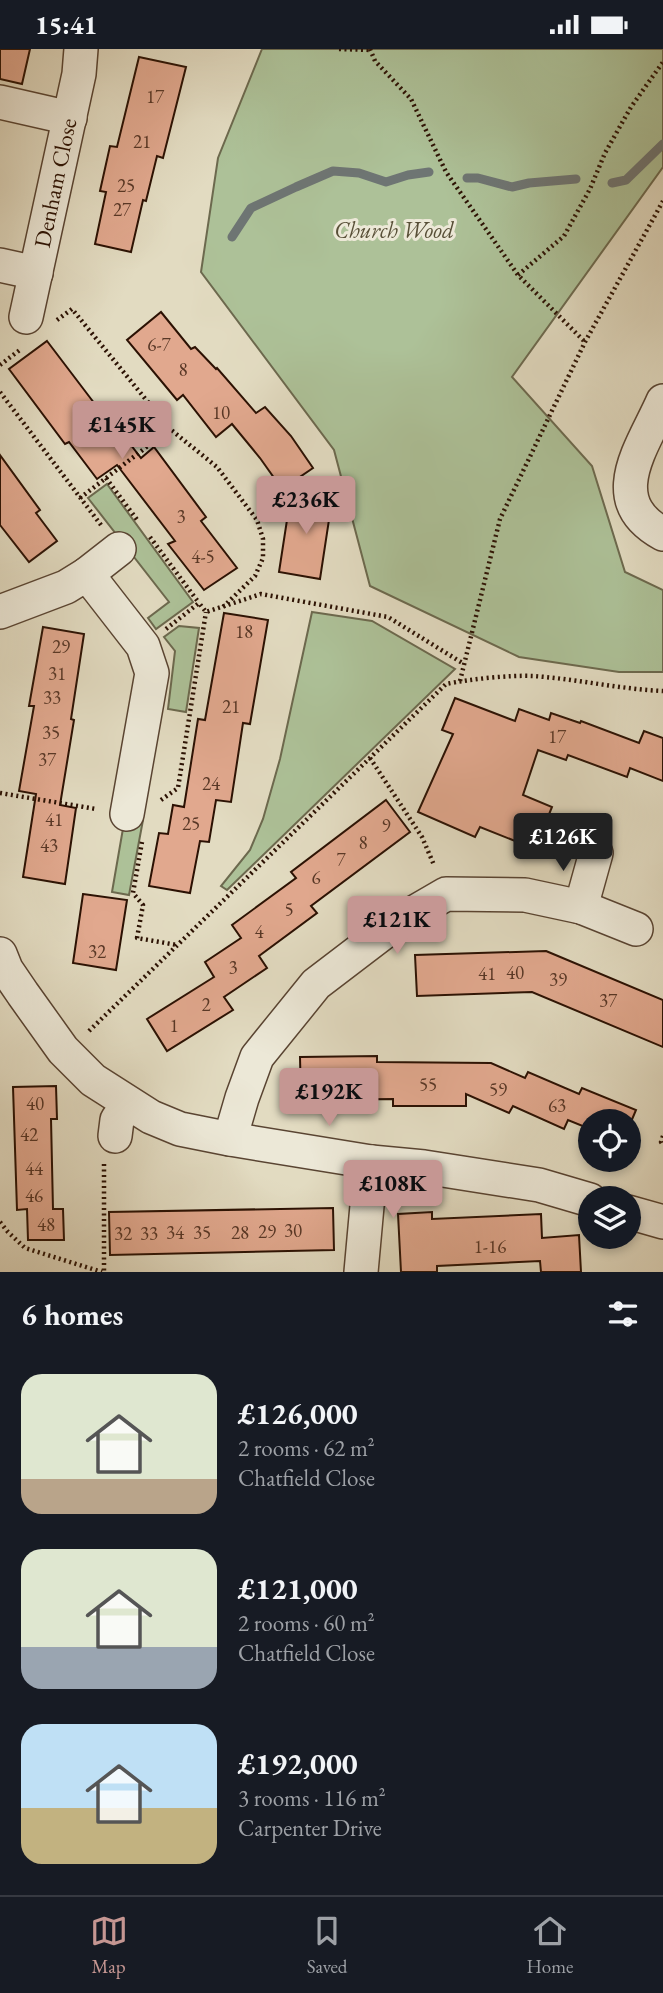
<!DOCTYPE html>
<meta charset="utf-8">
<style>
:root{--surface:#171b24;--page:#20242c;--text:#f1f3f6;--muted:#9ea1a6;--line:#363941;--accent:#c59692}
body{margin:0;font-family:"EB Garamond",serif;background:var(--page);color:var(--text);height:100vh;display:flex;flex-direction:column;font-size:26px;white-space:nowrap}
*{box-sizing:border-box;margin:0}
p{font-size:23px;color:var(--muted)}
.icon{flex:none;width:38px;height:38px;fill:none;stroke:currentColor;stroke-width:2;stroke-linecap:round;stroke-linejoin:round}
.map{position:relative;height:1223px;overflow:hidden}
.side{display:flex;flex-direction:column;background:var(--surface);flex:1}
.side>*{flex:none}
.fabs{position:absolute;left:578px;top:1060px;display:grid;gap:14px}
.fabs a{display:grid;place-items:center;width:63px;height:63px;border-radius:50%;background:var(--surface);box-shadow:0 4px 10px #0003;font-size:35px}
.price{position:absolute;translate:-50% -60px;padding:0 16px;border-radius:7px;background:var(--accent);color:#111;font-size:23px;line-height:46px;filter:drop-shadow(0 2px 4px #0008)}
.price::after{content:'';position:absolute;left:50%;top:42px;width:21px;height:16px;margin-left:-10px;background:inherit;clip-path:polygon(0 0,100% 0,50% 100%)}
.price.active{background:#222;color:#fff}
ul{padding:0;list-style:none}
li{display:flex;align-items:center;gap:21px;height:175px;padding:0 21px}
li span{display:grid;place-items:center;flex:none;width:196px;height:140px;border-radius:21px;color:#555}
li>.icon{margin-inline-start:auto}
span .icon{width:84px;height:84px;fill:#fffc;stroke-width:1}
li b{font-size:30px}
h2{display:flex;justify-content:space-between;align-items:center;height:84px;padding:0 21px;font-size:30px}
.status{display:flex;justify-content:space-between;align-items:center;height:49px;padding:0 35px;background:var(--surface);direction:ltr}
.status svg{height:19px;fill:currentColor}
.dock{display:flex;justify-content:space-around;align-items:center;height:98px;border-top:2px solid var(--line);background:var(--surface);font-size:19px;color:var(--muted)}
.dock a{display:grid;justify-items:center;gap:4px}
.dock .active{color:var(--accent)}
.map>svg:first-child{display:block}
</style>
<div class="status"><b>15:41</b><svg viewBox="0 0 49 12"><path d="M0 12V9h3v3zM5 12V6h3v6zM10 12V3h3v9zM15 12V0h3v12zM26 1h20v11H26zM47 4h2v5h-2z"/></svg></div>
<div class="map">
<svg width="663" height="1223" viewBox="0 0 663 1223">
<rect width="100%" height="100%" fill="#e2dbc1"/>
<filter id="stains"><feTurbulence type="fractalNoise" baseFrequency=".00286" numOctaves="4"/><feColorMatrix values="0 0 0 0 .2 0 0 0 0 .09 0 0 0 0 .02 0 0 0 .5 -.17"/></filter>
<radialGradient id="worn" r=".72"><stop offset=".6" stop-color="#630" stop-opacity="0"/><stop offset="1" stop-color="#630" stop-opacity=".3"/></radialGradient>
<g fill="#adc198" stroke="#6c694e" stroke-width="2">
<path d="M262 0H663V118L512 328 592 417 625 523 663 541V623H619L519 608 370 537 334 401 201 223 218 109Z"/>
<path d="M107 435 193 553 156 580 148 569 169 553 88 449Z"/>
<path d="M312 563 372 572 455 620 227 841 221 837 250 801 263 770 280 710Z"/>
<path d="M179 577 199 579 186 663 168 660 175 602 164 588Z"/>
<path d="M125 768 143 771 129 846 112 843Z"/>
</g>
<g fill="none" stroke-linecap="round" stroke-linejoin="round">
<g stroke="#6e7573" stroke-width="9">
<path d="M467 129H478L512 138 529 134 576 130"/>
<path d="M612 134 626 131 663 95"/>
<path d="M232 188 251 159 296 138 333 122 359 124 386 133 408 126 429 123"/>
</g>
</g>
<g fill="#e1a88e" stroke="#2b1103" stroke-width="2">
<path d="M0 0H30L22 35 0 30Z"/>
<path d="M139 8 186 18 163 109 157 107 146 152 143 151 131 203 95 195 106 143 100 142 110 97 117 98Z"/>
<path d="M161 263 191 300 195 298 216 320 217 319 256 364 265 358 291 387 313 419 282 440 260 409 232 375 216 388 183 346 177 351 127 291Z"/>
<path d="M47 292 104 367 107 365 141 409 154 398 206 468 201 472 237 519 204 541 168 495 175 492 117 416 97 430 69 393 65 395 9 320Z"/>
<path d="M0 406 40 461 36 464 57 492 29 513 0 476Z"/>
<path d="M291 445 332 451 320 530 279 523Z"/>
<path d="M224 564 268 571 250 675 243 674 231 753 216 751 209 793 200 792 190 844 149 837 159 784 168 785 173 756 184 758 198 670 205 671Z"/>
<path d="M43 578 84 585 71 670 74 671 60 756 76 759 65 835 23 828 36 745 19 742 34 657H29Z"/>
<path d="M455 649 515 672 519 660 549 671 551 664 580 674 581 672 639 694 644 682 663 689V732L630 719 627 728 568 706 566 711 538 701 523 746 552 758 535 800 480 778 475 788 418 763 453 685 442 681Z"/>
<path d="M386 751 410 783 311 857 317 864 259 907 267 919 224 948 233 961 167 1002 147 970 214 928 205 913 241 889 232 876 296 829 291 823Z"/>
<path d="M83 845 127 851 116 921 73 914Z"/>
<path d="M546 902 663 951V998L532 943 417 947 415 906Z"/>
<path d="M377 1007V1013L491 1014 525 1029 528 1023 579 1045 582 1039 636 1061 628 1080V1073H590V1080L568 1071 564 1080 513 1057 509 1064 466 1045V1057H393V1050L301 1051 300 1008Z"/>
<path d="M56 1037 57 1070H51L53 1160H63L64 1191H28L27 1160 17 1161 13 1038Z"/>
<path d="M333 1159 334 1201 110 1206 109 1163Z"/>
<path d="M432 1163V1170L541 1165 542 1189 579 1186 581 1223H541L540 1212 437 1217V1223H401L398 1165Z"/>
</g>
<g fill="none" stroke-linecap="round" stroke-linejoin="round">
<defs>
<g id="minor">
<path d="M0 53 70 69"/>
<path d="M0 216 36 224"/>
<path d="M26 268 79 25 81 0"/>
<path d="M663 352C643 398 601 451 663 485"/>
<path d="M87 525 119 500"/>
<path d="M0 563 66 538 87 525 143 597 152 624 127 765"/>
<path d="M581 858 596 804"/>
<path d="M0 905 6 920 23 945 63 1001 93 1031 151 1068 180 1080 230 1090 371 1113 424 1118 539 1136 590 1151"/>
<path d="M115 1087 117 1071 128 1055"/>
<path d="M230 1090 242 1049 257 1008 316 935 396 874 446 845 525 846 581 858 636 880"/>
<path d="M628 1163 663 1173"/>
<path d="M361 1223 371 1113"/>
</g>
</defs>
<use href="#minor" stroke="#594432" stroke-width="36"/>
<g stroke="#2b1103" stroke-width="4.5" stroke-dasharray="2 3.5" stroke-linecap="butt">
<path d="M339 0 371 1"/>
<path d="M370 0 375 12 411 50 446 123 518 226 585 293"/>
<path d="M518 226 564 187 590 140 605 104 631 58 663 13"/>
<path d="M57 271 72 260 170 380 217 418 257 471 263 490V509L255 527 222 559"/>
<path d="M0 316 21 300"/>
<path d="M0 343 101 476"/>
<path d="M106 429 138 472"/>
<path d="M80 449 170 380"/>
<path d="M150 488 199 554"/>
<path d="M166 580 199 554 206 563 261 545 388 568 464 615"/>
<path d="M460 632 500 470 585 293 663 152"/>
<path d="M370 709 422 788 434 816"/>
<path d="M0 744 96 760"/>
<path d="M161 751 178 739 206 563"/>
<path d="M142 793 133 844 143 856 137 889 177 896"/>
<path d="M89 982 446 635C470 630 509 626 533 627 577 630 619 640 663 642"/>
<path d="M663 1087 661 1093 663 1096"/>
<path d="M104 1115V1223"/>
<path d="M0 1173 8 1183 25 1199 102 1223"/>
</g>
<use href="#minor" stroke="#ece8d7" stroke-width="33"/>
</g>
<g text-anchor="middle" dominant-baseline="central" stroke-width="6" stroke-linejoin="round" paint-order="stroke">
<g font-size="19" fill="#583726">
<text x="155" y="47">17</text>
<text x="142" y="92">21</text>
<text x="126" y="136">25</text>
<text x="122" y="160">27</text>
<text x="159" y="295">6-7</text>
<text x="183" y="320">8</text>
<text x="221" y="363">10</text>
<text x="181" y="467">3</text>
<text x="203" y="507">4-5</text>
<text x="244" y="582">18</text>
<text x="61" y="597">29</text>
<text x="57" y="624">31</text>
<text x="52" y="648">33</text>
<text x="231" y="657">21</text>
<text x="51" y="683">35</text>
<text x="557" y="687">17</text>
<text x="47" y="710">37</text>
<text x="211" y="734">24</text>
<text x="54" y="770">41</text>
<text x="191" y="774">25</text>
<text x="386" y="776">9</text>
<text x="363" y="793">8</text>
<text x="49" y="796">43</text>
<text x="341" y="810">7</text>
<text x="316" y="828">6</text>
<text x="289" y="860">5</text>
<text x="259" y="882">4</text>
<text x="97" y="902">32</text>
<text x="233" y="918">3</text>
<text x="515" y="923">40</text>
<text x="487" y="924">41</text>
<text x="558" y="930">39</text>
<text x="608" y="951">37</text>
<text x="206" y="955">2</text>
<text x="174" y="976">1</text>
<text x="428" y="1035">55</text>
<text x="498" y="1040">59</text>
<text x="35" y="1054">40</text>
<text x="557" y="1056">63</text>
<text x="29" y="1085">42</text>
<text x="34" y="1119">44</text>
<text x="34" y="1146">46</text>
<text x="46" y="1175">48</text>
<text x="293" y="1181">30</text>
<text x="267" y="1182">29</text>
<text x="175" y="1183">34</text>
<text x="202" y="1183">35</text>
<text x="240" y="1183">28</text>
<text x="123" y="1184">32</text>
<text x="149" y="1184">33</text>
<text x="490" y="1197">1-16</text>
</g>
<g font-size="23" fill="#2b1103" stroke="#ece8d7">
<text transform="translate(55 134) rotate(-78)">Denham Close</text>
</g>
<g font-size="23" font-style="italic" fill="#584f37" stroke="#ece8d7">
<text x="394" y="181">Church Wood</text>
</g>
</g>
<rect width="100%" height="100%" filter="url(#stains)"/>
<rect width="100%" height="100%" fill="url(#worn)"/>
</svg>
<div class="fabs">
<a><svg class="icon" aria-label="locate" viewBox="0 0 24 24"><circle cx="12" cy="12" r="6"/><path d="M12 2v4M12 18v4M2 12h4M18 12h4"/></svg></a>
<a><svg class="icon" aria-label="layers" viewBox="0 0 24 24"><path d="M12 4l9 5-9 5-9-5zM3 14l9 5 9-5"/></svg></a>
</div>
<b class="price" style="left:122px;top:412px">£145K</b>
<b class="price" style="left:306px;top:487px">£236K</b>
<b class="price active" style="left:563px;top:824px">£126K</b>
<b class="price" style="left:397px;top:907px">£121K</b>
<b class="price" style="left:329px;top:1079px">£192K</b>
<b class="price" style="left:393px;top:1171px">£108K</b>
</div>
<section class="side">
<h2>6 homes<svg class="icon" aria-label="filters" viewBox="0 0 24 24"><path d="M4 7h16M4 17h16"/><circle cx="9" cy="7" r="2"/><circle cx="15" cy="17" r="2"/></svg></h2>
<ul>
<li><span style="background:linear-gradient(#dfe7d0 75%,#b9a48a 0)"><svg class="icon" aria-label="home" viewBox="0 0 24 24"><path d="M3 11l9-7 9 7M6 9v11h12V9"/></svg></span><div><b>£126,000</b><p>2 rooms · 62 m²</p><p>Chatfield Close</p></div></li>
<li><span style="background:linear-gradient(#dfe7d0 70%,#9aa5b1 0)"><svg class="icon" aria-label="home" viewBox="0 0 24 24"><path d="M3 11l9-7 9 7M6 9v11h12V9"/></svg></span><div><b>£121,000</b><p>2 rooms · 60 m²</p><p>Chatfield Close</p></div></li>
<li><span style="background:linear-gradient(#bfe0f5 60%,#c2b280 0)"><svg class="icon" aria-label="home" viewBox="0 0 24 24"><path d="M3 11l9-7 9 7M6 9v11h12V9"/></svg></span><div><b>£192,000</b><p>3 rooms · 116 m²</p><p>Carpenter Drive</p></div></li>
</ul>
</section>
<nav class="dock">
<a class="active"><svg class="icon" aria-label="map" viewBox="0 0 24 24"><path d="M3 6l6-2 6 2 6-2v14l-6 2-6-2-6 2zM9 4v14M15 6v14"/></svg>Map</a>
<a><svg class="icon" aria-label="saved" viewBox="0 0 24 24"><path d="M7 4h10v16l-5-4-5 4z"/></svg>Saved</a>
<a><svg class="icon" aria-label="home" viewBox="0 0 24 24"><path d="M3 11l9-7 9 7M6 9v11h12V9"/></svg>Home</a>
</nav>
